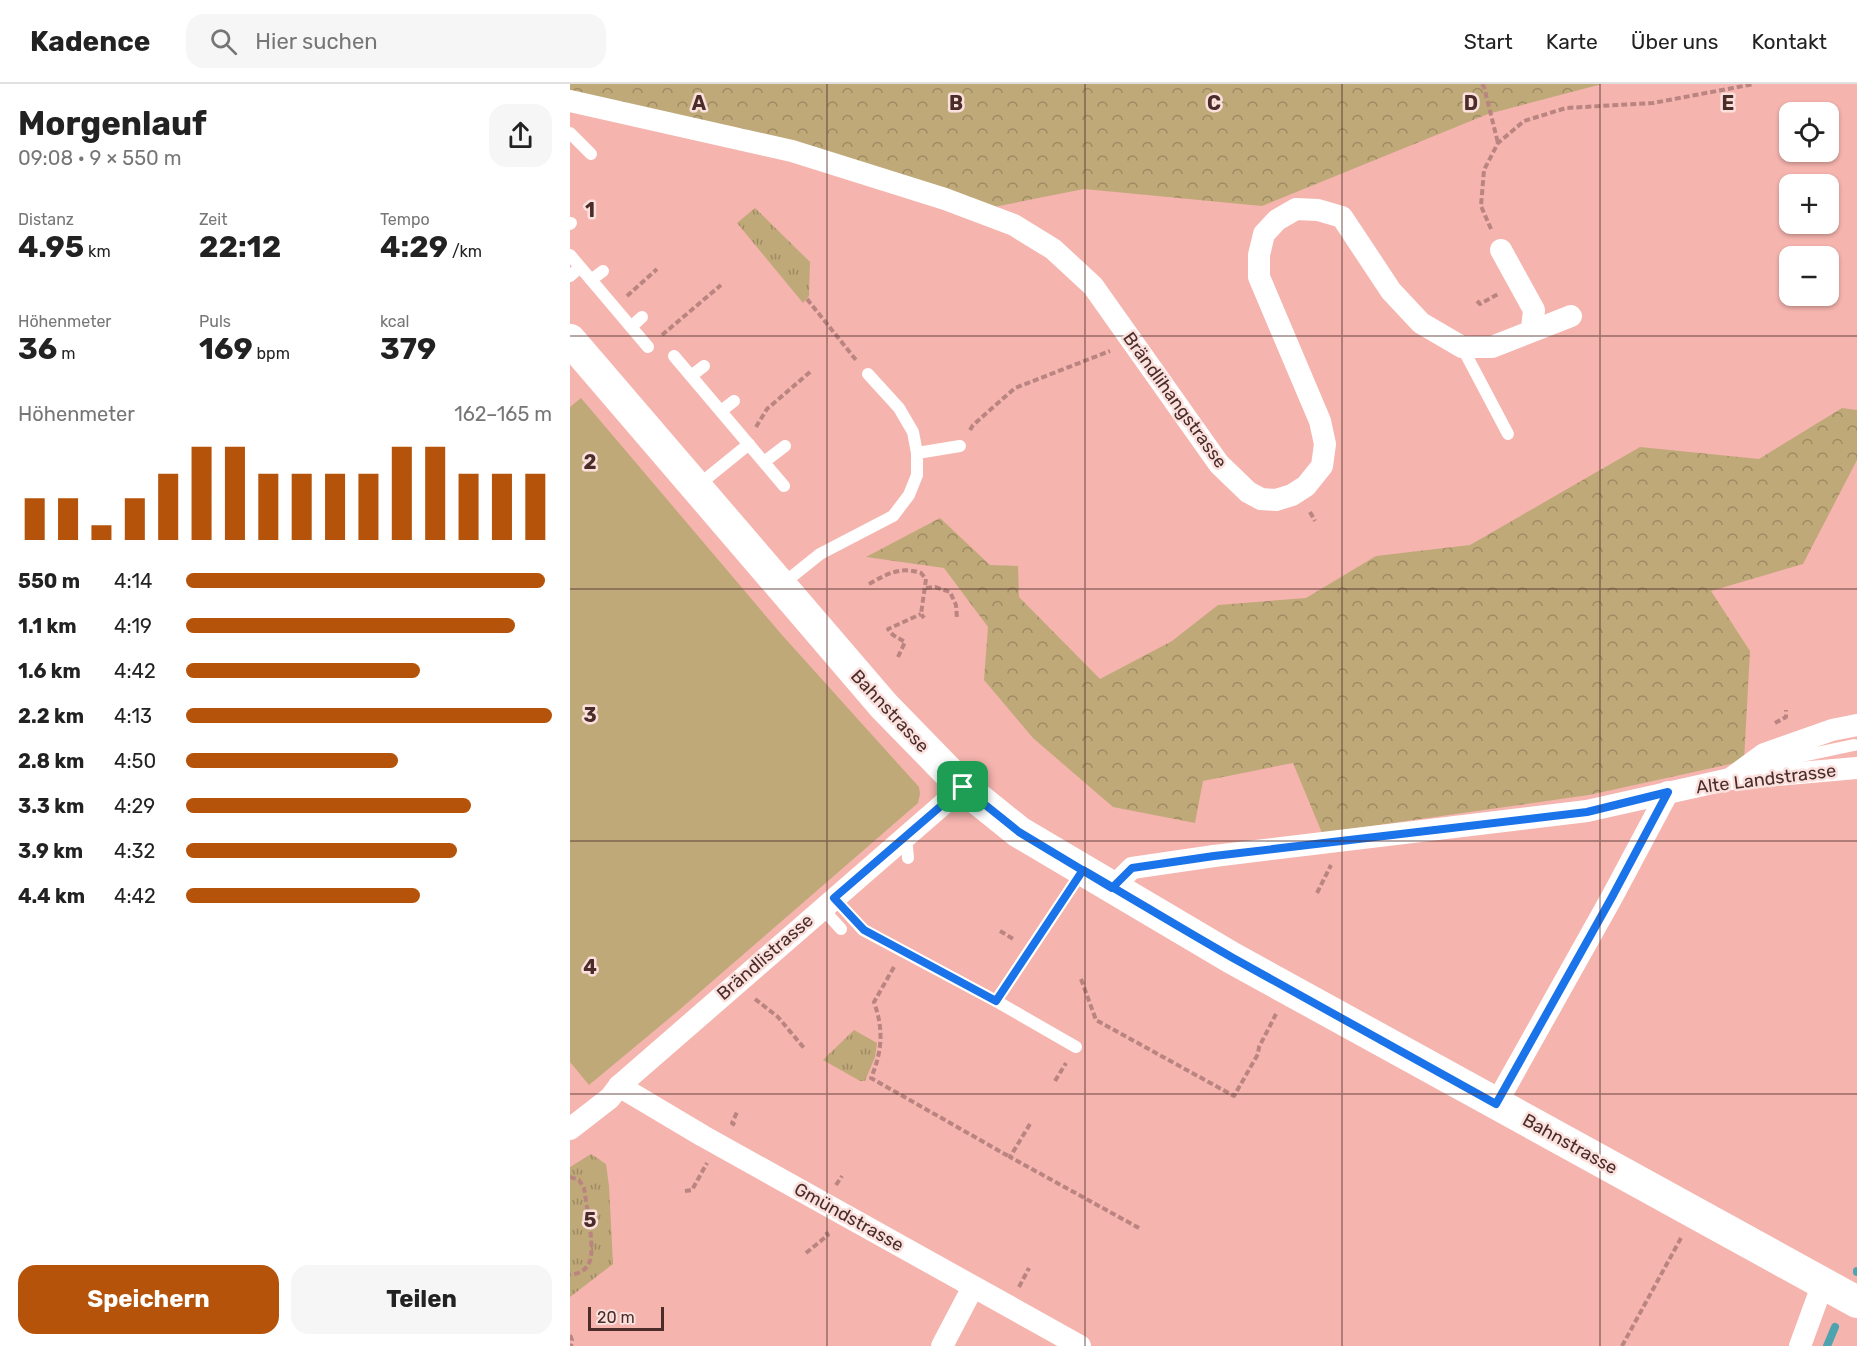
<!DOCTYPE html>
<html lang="de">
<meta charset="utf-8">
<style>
:root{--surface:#fff;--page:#f6f6f6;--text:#222;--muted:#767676;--line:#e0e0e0;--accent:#b45309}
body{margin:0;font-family:Rubik,sans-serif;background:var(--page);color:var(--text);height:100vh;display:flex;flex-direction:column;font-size:22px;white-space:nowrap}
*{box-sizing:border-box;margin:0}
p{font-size:20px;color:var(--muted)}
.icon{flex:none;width:33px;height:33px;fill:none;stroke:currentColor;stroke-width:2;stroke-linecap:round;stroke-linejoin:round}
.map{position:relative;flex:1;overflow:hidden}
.details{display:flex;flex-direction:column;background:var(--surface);width:570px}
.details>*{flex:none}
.tools{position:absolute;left:1209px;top:18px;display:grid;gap:12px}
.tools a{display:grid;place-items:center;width:60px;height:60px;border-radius:12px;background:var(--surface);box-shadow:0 2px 4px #0004;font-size:30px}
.scale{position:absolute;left:18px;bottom:15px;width:76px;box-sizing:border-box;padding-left:6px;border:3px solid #4c2c29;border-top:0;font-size:16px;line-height:21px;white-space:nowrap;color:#4c2c29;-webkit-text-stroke:4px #fae1de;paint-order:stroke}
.pin{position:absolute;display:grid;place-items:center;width:51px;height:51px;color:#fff;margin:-26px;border-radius:12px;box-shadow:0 3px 9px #0006}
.round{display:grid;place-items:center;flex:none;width:63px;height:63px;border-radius:18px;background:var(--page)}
.overview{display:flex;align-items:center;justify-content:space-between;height:102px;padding:0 18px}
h1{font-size:33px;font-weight:700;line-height:45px}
.figures{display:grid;grid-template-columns:repeat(3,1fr);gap:9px;height:102px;padding:6px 18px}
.figures div{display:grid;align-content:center}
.figures b{font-size:30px;font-weight:700}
.figures small{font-size:16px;font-weight:400}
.figures p{font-size:16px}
.chart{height:168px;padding:12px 18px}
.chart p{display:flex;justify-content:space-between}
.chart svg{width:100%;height:108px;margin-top:6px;stroke:var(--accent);stroke-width:6}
.cta{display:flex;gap:12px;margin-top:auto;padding:12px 18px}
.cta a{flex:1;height:69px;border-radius:18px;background:var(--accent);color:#fff;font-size:24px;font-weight:700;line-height:69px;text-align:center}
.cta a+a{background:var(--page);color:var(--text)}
ul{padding:0 18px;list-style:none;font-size:20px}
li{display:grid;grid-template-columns:96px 72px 1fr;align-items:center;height:45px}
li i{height:15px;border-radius:8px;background:var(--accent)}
header{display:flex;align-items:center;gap:36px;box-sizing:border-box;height:84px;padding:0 30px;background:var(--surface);border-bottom:2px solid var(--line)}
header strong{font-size:28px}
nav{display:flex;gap:33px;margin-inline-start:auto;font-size:21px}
.search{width:420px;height:54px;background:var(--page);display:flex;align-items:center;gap:15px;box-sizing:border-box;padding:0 21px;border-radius:18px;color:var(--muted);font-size:22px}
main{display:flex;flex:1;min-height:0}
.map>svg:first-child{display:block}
.forest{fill:url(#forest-crowns)}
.park{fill:url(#park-tufts)}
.garden{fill:#c0a979}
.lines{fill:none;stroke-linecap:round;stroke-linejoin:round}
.stream{stroke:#4ea4ae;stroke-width:8}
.path{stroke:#ba8580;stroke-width:4;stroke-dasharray:6 3;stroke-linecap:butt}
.service{stroke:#fff;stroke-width:12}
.minor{stroke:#fff;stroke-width:22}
.secondary{stroke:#fff;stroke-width:32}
.route-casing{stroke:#fff;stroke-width:12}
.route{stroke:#1a73e8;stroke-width:8}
.grid{fill:none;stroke:#4c2c29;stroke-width:1.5;stroke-opacity:0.55}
.labels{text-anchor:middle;stroke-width:5;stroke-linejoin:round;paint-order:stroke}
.street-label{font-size:18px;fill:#4c2c29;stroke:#fae1de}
.grid-label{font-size:20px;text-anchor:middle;font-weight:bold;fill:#4c2c29;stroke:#fae1de;stroke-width:5;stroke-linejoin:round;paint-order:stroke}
</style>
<header>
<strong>Kadence</strong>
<div class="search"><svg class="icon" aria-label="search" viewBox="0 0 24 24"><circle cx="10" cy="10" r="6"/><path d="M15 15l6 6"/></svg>Hier suchen</div>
<nav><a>Start</a><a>Karte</a><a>Über uns</a><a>Kontakt</a></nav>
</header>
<main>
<section class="details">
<div class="overview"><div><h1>Morgenlauf</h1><p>09:08 · 9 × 550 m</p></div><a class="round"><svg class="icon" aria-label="share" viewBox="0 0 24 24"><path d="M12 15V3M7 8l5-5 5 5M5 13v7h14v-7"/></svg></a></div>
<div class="figures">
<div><p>Distanz</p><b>4.95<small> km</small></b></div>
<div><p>Zeit</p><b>22:12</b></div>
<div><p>Tempo</p><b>4:29<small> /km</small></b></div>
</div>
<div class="figures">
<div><p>Höhenmeter</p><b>36<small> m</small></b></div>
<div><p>Puls</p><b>169<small> bpm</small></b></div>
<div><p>kcal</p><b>379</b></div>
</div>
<div class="chart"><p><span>Höhenmeter</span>162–165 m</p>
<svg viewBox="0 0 160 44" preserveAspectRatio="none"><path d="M5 44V27M15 44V27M25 44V38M35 44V27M45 44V17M55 44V6M65 44V6M75 44V17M85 44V17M95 44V17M105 44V17M115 44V6M125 44V6M135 44V17M145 44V17M155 44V17"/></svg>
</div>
<ul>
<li><b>550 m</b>4:14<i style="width:98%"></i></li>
<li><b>1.1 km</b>4:19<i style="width:90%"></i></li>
<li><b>1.6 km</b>4:42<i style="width:64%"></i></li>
<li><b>2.2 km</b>4:13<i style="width:100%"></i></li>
<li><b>2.8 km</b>4:50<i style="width:58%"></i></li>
<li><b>3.3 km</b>4:29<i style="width:78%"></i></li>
<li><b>3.9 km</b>4:32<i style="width:74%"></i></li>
<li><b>4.4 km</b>4:42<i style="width:64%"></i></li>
</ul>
<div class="cta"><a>Speichern</a><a>Teilen</a></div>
</section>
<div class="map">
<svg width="1287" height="1262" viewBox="0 0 1287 1262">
<defs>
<pattern id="forest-crowns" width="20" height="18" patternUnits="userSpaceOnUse" patternTransform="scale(1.5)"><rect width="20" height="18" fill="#c0a979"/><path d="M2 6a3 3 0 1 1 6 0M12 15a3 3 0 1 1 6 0" fill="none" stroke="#9e8a63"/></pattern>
<pattern id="park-tufts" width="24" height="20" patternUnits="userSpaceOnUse" patternTransform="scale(1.5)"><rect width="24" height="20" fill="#c0a979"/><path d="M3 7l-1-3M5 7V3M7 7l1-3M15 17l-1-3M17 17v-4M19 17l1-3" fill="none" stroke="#9e8a63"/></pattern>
</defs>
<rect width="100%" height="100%" fill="#f5b4ae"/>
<g class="forest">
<path d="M0,0h1032l-114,30 -226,92 -178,-17 -105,21 -409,-107z"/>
<path d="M1272,324l15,2v50l-54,104 -92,27 39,60 -6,110 -155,34 -267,38 -29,-70 -90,18 -8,42 -82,-16 -80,-69 -49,-58 4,-53 -44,-59 -78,-11 74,-39 50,47 28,1 1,31 81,82 72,-38 46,-36 88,-7 70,-42 94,-11 170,-98 119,12z"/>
</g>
<g class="park">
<path d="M185,124l55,54 -1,34 -6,7 -66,-80z"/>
<path d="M284,946l23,13 -2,14 -10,24h-5l-37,-21z"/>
<path d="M21,1070l15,10 3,22 4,78 -43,33v-130z"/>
</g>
<path class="garden" d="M11,314l201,237 137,152 1,7 -2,9 -240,208 -89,74 -19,-23v-655z"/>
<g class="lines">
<g class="stream">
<path d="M1287,1188v-1"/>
<path d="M1257,1262l8,-19"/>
</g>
<g class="path">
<path d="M912,0l2,3 14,56"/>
<path d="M921,145l-10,-23 3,-36 14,-27 26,-22 42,-13 87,-5 101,-19"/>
<path d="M57,212l30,-27"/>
<path d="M237,215l49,61"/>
<path d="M907,217l3,3 20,-11"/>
<path d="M92,251l59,-50"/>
<path d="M186,343l11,-18 43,-37"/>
<path d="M400,346l3,-5 42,-37 95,-37"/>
<path d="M740,428l5,9"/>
<path d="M299,500c18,-10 31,-18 52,-11l5,6 -5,35 3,4"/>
<path d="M356,504l9,-1 15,5 6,13 1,14"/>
<path d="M328,573l7,-15 -12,-7 -5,-6 33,-15"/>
<path d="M1205,639l11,-6v-7"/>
<path d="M747,809l14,-28"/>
<path d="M430,847l15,9"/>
<path d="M324,883l-20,35c10,28 8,50 -3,76l139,79"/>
<path d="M511,895l15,41 138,76 24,-42 1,-7 17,-33"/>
<path d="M185,915l23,18 26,31"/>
<path d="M485,997l11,-18"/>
<path d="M460,1040l-20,33 129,71"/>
<path d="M165,1041l-3,-2 6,-13"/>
<path d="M0,1093l9,3 5,8c2,15 12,63 5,75 -3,8 -12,11 -19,12"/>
<path d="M266,1101l6,-9"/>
<path d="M115,1107l7,-1 15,-27"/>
<path d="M236,1169l22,-18 -2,-3"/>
<path d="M449,1203l10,-19"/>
<path d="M0,1251l2,5 -1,6"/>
<path d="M1052,1262l59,-108"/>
</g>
<g class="service">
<path d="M0,49l21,21"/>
<path d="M0,140l1,-1"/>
<path d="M0,171l78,92"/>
<path d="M0,192l10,-9"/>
<path d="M21,196l12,-9"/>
<path d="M61,243l11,-10"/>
<path d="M892,263l46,87"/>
<path d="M104,272l110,130"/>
<path d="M121,292l13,-10"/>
<path d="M151,327l13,-10"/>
<path d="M347,369l43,-7"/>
<path d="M194,378l21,-16"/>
<path d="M126,403l53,-43"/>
<path d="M210,502l40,-32 73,-38 16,-21 8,-20v-22l-4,-21 -14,-24 -31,-34"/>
<path d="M1186,686l27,-10 71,-15"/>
<path d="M336,752l2,22"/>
<path d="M264,814l29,32 133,71 80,46"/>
<path d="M252,824l19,21"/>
<path d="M426,917l87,-131"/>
</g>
<g class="minor">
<path d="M0,17l222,50 153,48 69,26 39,24 40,37 126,178 29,28 13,7 15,1 16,-5 14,-9 16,-20 3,-22 -5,-23 -61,-144v-22l5,-21 13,-14 19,-11 22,1 24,7 49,74 30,32 41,24h30l79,-31"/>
<path d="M931,166l33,60 -2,19"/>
<path d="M1160,695l34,-25 68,-24 25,-5"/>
<path d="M542,804l20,-20 82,-12 373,-45 143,-32 127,-11"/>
<path d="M49,1002l84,50 377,210"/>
<path d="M926,1020l116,-207 56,-105"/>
<path d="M0,1045l40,-31 9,-12 344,-299"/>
<path d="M372,1262l31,-59"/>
<path d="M1230,1262l23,-63"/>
</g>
<path class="secondary" d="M0,256l314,366 79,81 56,45 213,126 625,344"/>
</g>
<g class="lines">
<defs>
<path id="route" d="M393,703l-129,111 30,32 132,71 87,-131c50,29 99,59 150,88 87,49 175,97 263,146l116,-207 56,-105 -81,20 -373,44 -82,12 -20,20 -93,-56 -56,-45"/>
</defs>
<use href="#route" class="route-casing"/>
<use href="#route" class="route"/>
</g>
<path class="grid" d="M257,0v1262M515,0v1262M772,0v1262M1030,0v1262M0,252h1287M0,505h1287M0,757h1287M0,1010h1287"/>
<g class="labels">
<g class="street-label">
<text transform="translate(605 316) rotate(54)" y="6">Brändlihangstrasse</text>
<text transform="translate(320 627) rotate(47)" y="6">Bahnstrasse</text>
<text transform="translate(1196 695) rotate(-7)" y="6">Alte Landstrasse</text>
<text transform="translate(195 873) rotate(-41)" y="6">Brändlistrasse</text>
<text transform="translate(1000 1060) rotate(29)" y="6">Bahnstrasse</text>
<text transform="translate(279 1133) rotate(29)" y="6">Gmündstrasse</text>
</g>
</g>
<g class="grid-label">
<text x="129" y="26">A</text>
<text x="386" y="26">B</text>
<text x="644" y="26">C</text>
<text x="901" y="26">D</text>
<text x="1158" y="26">E</text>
<text x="20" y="133">1</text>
<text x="20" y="385">2</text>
<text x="20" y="638">3</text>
<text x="20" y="890">4</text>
<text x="20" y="1143">5</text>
</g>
</svg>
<div class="tools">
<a><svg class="icon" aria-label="locate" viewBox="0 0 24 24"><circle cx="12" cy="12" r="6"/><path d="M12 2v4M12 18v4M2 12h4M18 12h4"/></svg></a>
<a>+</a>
<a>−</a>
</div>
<div class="scale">20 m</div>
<div class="pin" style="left:393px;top:703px;background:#1e9e55"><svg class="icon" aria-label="arrive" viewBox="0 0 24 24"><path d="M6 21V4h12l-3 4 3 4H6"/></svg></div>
</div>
</main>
